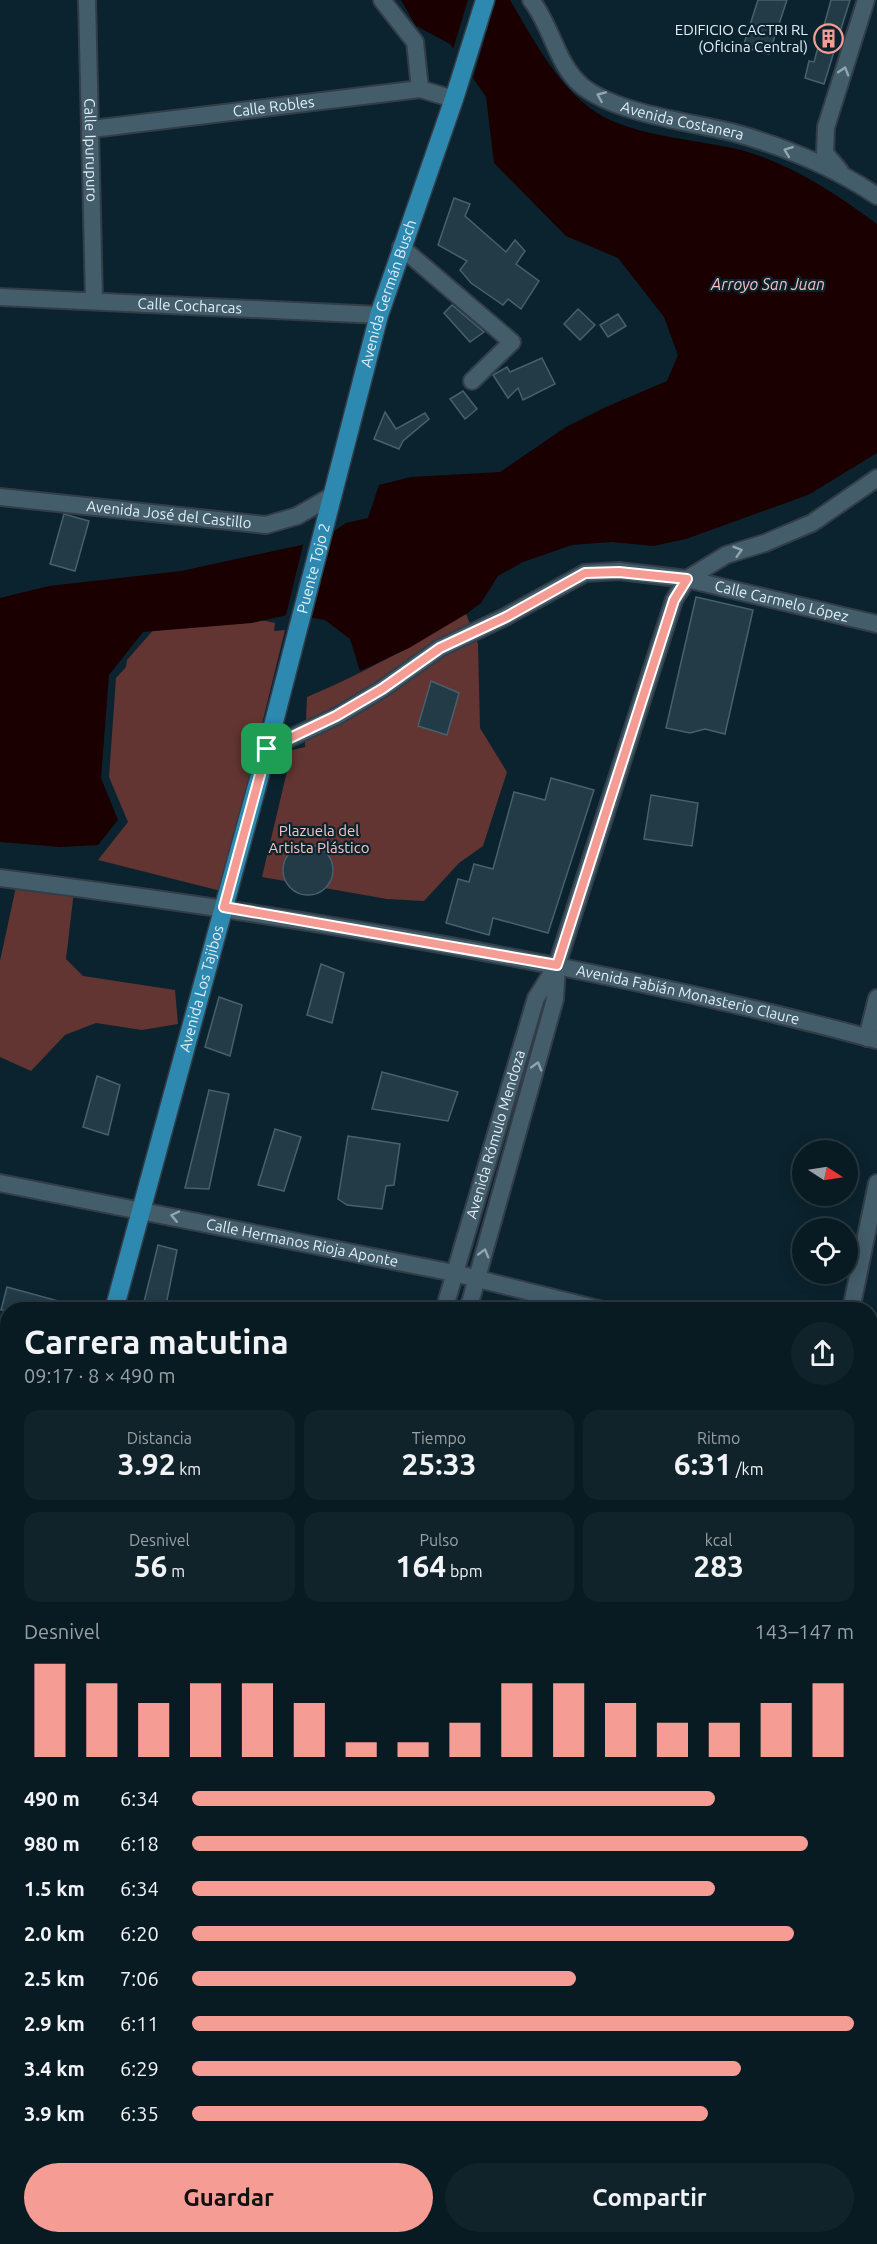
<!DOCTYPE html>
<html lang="es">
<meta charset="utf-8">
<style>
:root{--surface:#081a22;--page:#11232a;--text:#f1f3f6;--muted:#98a1a5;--line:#293840;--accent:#f59c95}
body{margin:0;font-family:Ubuntu,sans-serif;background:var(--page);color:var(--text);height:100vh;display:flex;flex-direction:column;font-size:22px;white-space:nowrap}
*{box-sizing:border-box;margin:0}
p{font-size:20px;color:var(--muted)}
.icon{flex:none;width:33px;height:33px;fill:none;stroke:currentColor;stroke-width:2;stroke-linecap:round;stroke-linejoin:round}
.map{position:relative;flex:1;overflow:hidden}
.side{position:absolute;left:0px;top:1302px;width:878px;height:942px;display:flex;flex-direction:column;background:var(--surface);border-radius:24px 24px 0 0;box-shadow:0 3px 15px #0003,0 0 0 2px var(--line)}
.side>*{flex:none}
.needle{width:39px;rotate:102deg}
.controls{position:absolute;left:792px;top:1140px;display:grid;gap:12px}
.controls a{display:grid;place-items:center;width:66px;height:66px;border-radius:50%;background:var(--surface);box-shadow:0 3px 15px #0003,0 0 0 2px var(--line);font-size:30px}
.pin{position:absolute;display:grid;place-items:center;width:51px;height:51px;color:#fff;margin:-26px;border-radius:12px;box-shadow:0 3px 9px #0006}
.round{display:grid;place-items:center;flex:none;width:63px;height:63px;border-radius:32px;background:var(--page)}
.summary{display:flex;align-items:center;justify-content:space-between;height:102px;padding:0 24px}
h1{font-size:33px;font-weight:700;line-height:45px}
.figures{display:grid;grid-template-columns:repeat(3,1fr);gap:9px;height:102px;padding:6px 24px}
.figures div{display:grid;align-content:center;border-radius:15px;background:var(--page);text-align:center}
.figures b{font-size:30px;font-weight:700}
.figures small{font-size:16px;font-weight:400}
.figures p{font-size:16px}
.chart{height:168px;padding:12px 24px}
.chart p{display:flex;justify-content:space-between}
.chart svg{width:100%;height:108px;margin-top:6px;stroke:var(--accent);stroke-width:6}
.button{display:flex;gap:12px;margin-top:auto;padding:12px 24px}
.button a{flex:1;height:69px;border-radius:36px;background:var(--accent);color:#111;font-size:24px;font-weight:700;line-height:69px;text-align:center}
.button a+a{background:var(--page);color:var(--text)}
ul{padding:0 24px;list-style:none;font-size:20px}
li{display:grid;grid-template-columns:96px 72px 1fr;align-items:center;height:45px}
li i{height:15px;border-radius:8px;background:var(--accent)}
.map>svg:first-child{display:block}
.green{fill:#623532}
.water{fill:#1a0000}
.pier{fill:#0b232e}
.building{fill:#233b47;stroke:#47606d;stroke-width:1.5}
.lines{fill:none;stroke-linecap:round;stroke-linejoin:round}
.street-casing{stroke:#323d48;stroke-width:20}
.secondary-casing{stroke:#323d48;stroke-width:21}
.primary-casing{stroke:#323d48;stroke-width:21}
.street{stroke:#445d6b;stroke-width:16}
.secondary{stroke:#445d6b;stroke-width:18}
.primary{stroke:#2e89b0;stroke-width:18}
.oneway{stroke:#92a6b1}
.route-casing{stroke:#fff;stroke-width:12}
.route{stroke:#f59c95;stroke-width:8}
.labels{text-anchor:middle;stroke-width:4.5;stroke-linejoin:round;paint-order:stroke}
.poi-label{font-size:15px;fill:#e1eff7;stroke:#0b232e;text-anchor:end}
.street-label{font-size:15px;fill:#e1eff7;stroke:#0b232e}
.park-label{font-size:15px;fill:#fcc5c0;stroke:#0b232e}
.water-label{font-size:16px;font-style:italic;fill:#f8c1bc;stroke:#0b232e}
</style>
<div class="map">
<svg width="877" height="2244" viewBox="0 0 877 2244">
<rect width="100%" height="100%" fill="#0b232e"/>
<g class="green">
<path d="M466,614l12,30 2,84 27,44 -24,74 -24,17 -35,38 -37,-2 -125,-22 30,-127 13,-3 2,-50c56,-23 107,-53 159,-83z"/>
<path d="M243,616l32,7 -1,8 11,-1 -64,261 -123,-31 30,-38 -19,-45 7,-99 10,-11 1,-7 36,-41z"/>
<path d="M17,882l57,9 -8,68 17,17 92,14 3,34 -36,6 -46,-7 -31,12 -34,36 -31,-14v-96z"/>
<path d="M875,1395h2v284l-7,-1v-278z"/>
</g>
<path class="water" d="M401,0h109c24,40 51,94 94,117 42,21 92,22 137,33 49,13 96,44 136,74v229l-69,42 -122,44 -33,7 -41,-4 -40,3 -49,17 -25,14 -17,27 -15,11 -57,34 -49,23 -10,-32 -25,-19 -33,-6 -40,9 -109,9 -34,43 -8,103 17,42 -20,25 -38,2 -60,-5v-244l49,-12 132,-15 139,-30 26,-18 22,-5 11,-33 32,-8 89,-5 66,-45 40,-20 61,-26 11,-26 -14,-38 -46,-59 -52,-22 -72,-73 -8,-66 -36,-53 -34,-18z"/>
<g class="pier">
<path d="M468,0h28l-24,82 -20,-29z"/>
<path d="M333,529l-20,86 -10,4h-18l19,-78 15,-3z"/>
</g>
<g class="building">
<path d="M758,0h29l-18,54 -26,-7z"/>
<path d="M831,0h19l-26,84 -19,-6 4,-17 5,1z"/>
<path d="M454,198l16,6 -5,12 41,36 9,-12 10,11 -9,13 23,17 -18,28 -13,-10 -5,6 -32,-22 -11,-13 7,-9 -29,-16z"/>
<path d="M452,305l32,27 -14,10 -26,-29z"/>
<path d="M578,309l17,16 -15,15 -16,-16z"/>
<path d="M618,314l8,12 -18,11 -8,-12z"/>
<path d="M542,358l13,26 -32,16 -5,-12 -10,10 -15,-23 14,-8 3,5z"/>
<path d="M463,391l14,18 -12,10 -15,-20z"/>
<path d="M385,412l11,17 29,-16 4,6 -26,22 -4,8 -25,-10z"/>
<path d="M64,514l25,7 -14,50 -25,-7z"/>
<path d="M696,597l57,13 -28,124 -20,-5 -15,4 -24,-5z"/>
<path d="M431,681l28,12 -12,42 -29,-9z"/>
<path d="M551,778l43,12 -46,143 -55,-15 -4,17 -43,-12 12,-44 11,3 5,-18 19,5 21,-77 31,8z"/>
<path d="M651,795l47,8 -6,43 -48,-7z"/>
<circle cx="308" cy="870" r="25"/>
<path d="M321,964l23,9 -12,50 -25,-8z"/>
<path d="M219,997l23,8 -12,51 -25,-9z"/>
<path d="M382,1072l76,20 -10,29 -76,-12z"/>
<path d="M97,1076l23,9 -12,50 -25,-8z"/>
<path d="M209,1090l20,4 -20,95 -24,-1z"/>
<path d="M275,1129l26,8 -17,54 -26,-6z"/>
<path d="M348,1136l52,8 -6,41 -8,1 -4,23 -35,-4 -9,-6z"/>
<path d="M158,1245l19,5 -12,60h-23z"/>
<path d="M7,1287l66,18 -1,5h-71z"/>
</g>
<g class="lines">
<defs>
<g id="street">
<path id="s1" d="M87,0l7,300"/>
<path d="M382,0l33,42 5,47"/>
<path id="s2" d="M531,0c21,26 25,64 51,86 35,28 110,36 153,47 50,14 99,34 142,63"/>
<path id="s3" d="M92,129l328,-40 34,10"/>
<path d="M840,171l-15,-18 1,-26 40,-127"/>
<path d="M401,247l111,95 -40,39"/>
<path id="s4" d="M0,297l379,18"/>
<path id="s5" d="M0,497l266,28 31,-9 33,-19"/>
<path id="s6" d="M267,749l70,-33 45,-27 58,-41 65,-31 80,-44 34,-2 68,8 190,45"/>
<path id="s7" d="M0,878c295,38 589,85 877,162"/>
<path d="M557,965l117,-365 13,-21 39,-24 39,-12 47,-20 65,-45"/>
<path d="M867,1038l10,-40"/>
<path id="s8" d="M0,1183l454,90 148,37"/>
<path id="s9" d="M444,1310l92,-312 21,-33 -2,34 -87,311"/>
<path d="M851,1310l26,-127"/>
<path d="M870,1375l7,2"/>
<path d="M0,1502l8,2"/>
<path d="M870,1698l7,2"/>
<path d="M0,1824l8,2"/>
<path d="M870,2030l7,2"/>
<path d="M22,2244l2,-8"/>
<path d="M639,2244l2,-8"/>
</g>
<g id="secondary">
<path d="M0,2149l8,2"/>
<path d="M0,2172l8,2"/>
<path d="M251,2236l33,8"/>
<path d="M356,2236l33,8"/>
<path d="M190,2244l2,-8"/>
<path d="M203,2244l2,-8"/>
</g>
<g id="primary">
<path id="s10" d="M114,1310l153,-561 112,-434 75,-216 31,-99"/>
<path d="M0,1726l8,-28"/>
</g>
</defs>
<use href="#street" class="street-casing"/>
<use href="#secondary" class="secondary-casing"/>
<use href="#primary" class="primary-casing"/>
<use href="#street" class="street"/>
<use href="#secondary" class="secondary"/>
<use href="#primary" class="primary"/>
</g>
<defs><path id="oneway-chevron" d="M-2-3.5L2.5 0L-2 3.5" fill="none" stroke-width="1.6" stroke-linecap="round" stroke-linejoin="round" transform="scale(1.5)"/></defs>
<g class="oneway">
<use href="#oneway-chevron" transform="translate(844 71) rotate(-73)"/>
<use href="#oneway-chevron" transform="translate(601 96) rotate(-157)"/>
<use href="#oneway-chevron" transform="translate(788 151) rotate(-159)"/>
<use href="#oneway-chevron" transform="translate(738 551) rotate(-16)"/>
<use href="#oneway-chevron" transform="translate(537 1066) rotate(-74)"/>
<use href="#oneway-chevron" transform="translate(175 1216) rotate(-168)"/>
<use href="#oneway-chevron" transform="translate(484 1253) rotate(-74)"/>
</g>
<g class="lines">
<defs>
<path id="route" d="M619,572l68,7 -13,21 -117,365 -333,-58 43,-158 69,-33 46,-27 58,-41 66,-31 79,-44z"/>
</defs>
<use href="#route" class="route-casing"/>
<use href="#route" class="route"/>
</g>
<defs>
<symbol id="building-ring" viewBox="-11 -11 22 22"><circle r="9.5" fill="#0b232e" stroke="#f59c95" stroke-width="1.5"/><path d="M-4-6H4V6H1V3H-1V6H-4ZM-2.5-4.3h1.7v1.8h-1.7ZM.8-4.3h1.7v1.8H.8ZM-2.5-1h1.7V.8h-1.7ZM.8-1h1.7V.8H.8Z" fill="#f59c95"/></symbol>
</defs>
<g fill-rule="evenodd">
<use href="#building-ring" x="812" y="22" width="33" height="33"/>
</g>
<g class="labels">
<g class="poi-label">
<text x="808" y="35">EDIFICIO CACTRI RL<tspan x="808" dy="17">(Oficina Central)</tspan></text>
</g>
<g class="street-label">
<text dy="5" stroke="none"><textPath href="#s3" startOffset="183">Calle Robles</textPath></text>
<text dy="5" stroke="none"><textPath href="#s2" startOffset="208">Avenida Costanera</textPath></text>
<text dy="5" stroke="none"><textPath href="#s1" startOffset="150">Calle Ipurupuro</textPath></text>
<text dy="5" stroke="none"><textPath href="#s10" startOffset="1053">Avenida Germán Busch</textPath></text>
<text dy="5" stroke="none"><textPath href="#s4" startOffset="190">Calle Cocharcas</textPath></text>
<text dy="5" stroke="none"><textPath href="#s5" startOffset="170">Avenida José del Castillo</textPath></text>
<text dy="5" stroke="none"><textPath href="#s10" startOffset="768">Puente Tojo 2</textPath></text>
<text dy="5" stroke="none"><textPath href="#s6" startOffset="564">Calle Carmelo López</textPath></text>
<text dy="5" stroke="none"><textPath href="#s10" startOffset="333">Avenida Los Tajibos</textPath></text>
<text dy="5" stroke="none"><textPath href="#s7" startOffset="698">Avenida Fabián Monasterio Claure</textPath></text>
<text dy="5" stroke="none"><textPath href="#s9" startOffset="183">Avenida Rómulo Mendoza</textPath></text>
<text dy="5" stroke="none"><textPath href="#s8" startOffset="308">Calle Hermanos Rioja Aponte</textPath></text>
</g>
<g class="park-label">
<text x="319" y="836">Plazuela del<tspan x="319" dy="17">Artista Plástico</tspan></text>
</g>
<g class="water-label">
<text x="768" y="290">Arroyo San Juan</text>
</g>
</g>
</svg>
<div class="controls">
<a><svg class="needle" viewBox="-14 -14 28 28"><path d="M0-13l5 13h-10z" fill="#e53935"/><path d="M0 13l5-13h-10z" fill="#98a1a5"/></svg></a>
<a><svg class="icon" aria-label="locate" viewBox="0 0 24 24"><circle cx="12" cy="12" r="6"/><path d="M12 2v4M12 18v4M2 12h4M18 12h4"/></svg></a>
</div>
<div class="pin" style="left:267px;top:749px;background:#1e9e55"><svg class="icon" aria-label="arrive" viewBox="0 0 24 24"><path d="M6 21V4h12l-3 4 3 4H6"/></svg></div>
<section class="side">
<div class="summary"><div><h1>Carrera matutina</h1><p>09:17 · 8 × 490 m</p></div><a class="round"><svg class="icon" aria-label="share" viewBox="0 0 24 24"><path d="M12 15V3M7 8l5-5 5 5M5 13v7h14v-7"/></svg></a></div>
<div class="figures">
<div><p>Distancia</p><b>3.92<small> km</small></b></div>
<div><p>Tiempo</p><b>25:33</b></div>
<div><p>Ritmo</p><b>6:31<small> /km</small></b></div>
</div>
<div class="figures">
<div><p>Desnivel</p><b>56<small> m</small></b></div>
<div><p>Pulso</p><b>164<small> bpm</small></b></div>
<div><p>kcal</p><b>283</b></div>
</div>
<div class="chart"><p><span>Desnivel</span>143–147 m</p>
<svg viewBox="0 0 160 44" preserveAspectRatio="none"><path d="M5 44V6M15 44V14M25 44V22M35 44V14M45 44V14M55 44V22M65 44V38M75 44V38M85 44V30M95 44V14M105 44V14M115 44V22M125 44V30M135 44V30M145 44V22M155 44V14"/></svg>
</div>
<ul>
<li><b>490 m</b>6:34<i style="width:79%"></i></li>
<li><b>980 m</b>6:18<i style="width:93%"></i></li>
<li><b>1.5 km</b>6:34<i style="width:79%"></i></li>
<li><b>2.0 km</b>6:20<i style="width:91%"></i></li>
<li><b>2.5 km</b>7:06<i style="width:58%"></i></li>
<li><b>2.9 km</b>6:11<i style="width:100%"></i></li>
<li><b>3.4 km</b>6:29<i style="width:83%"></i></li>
<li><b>3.9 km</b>6:35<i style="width:78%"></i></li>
</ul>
<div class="button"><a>Guardar</a><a>Compartir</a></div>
</section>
</div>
